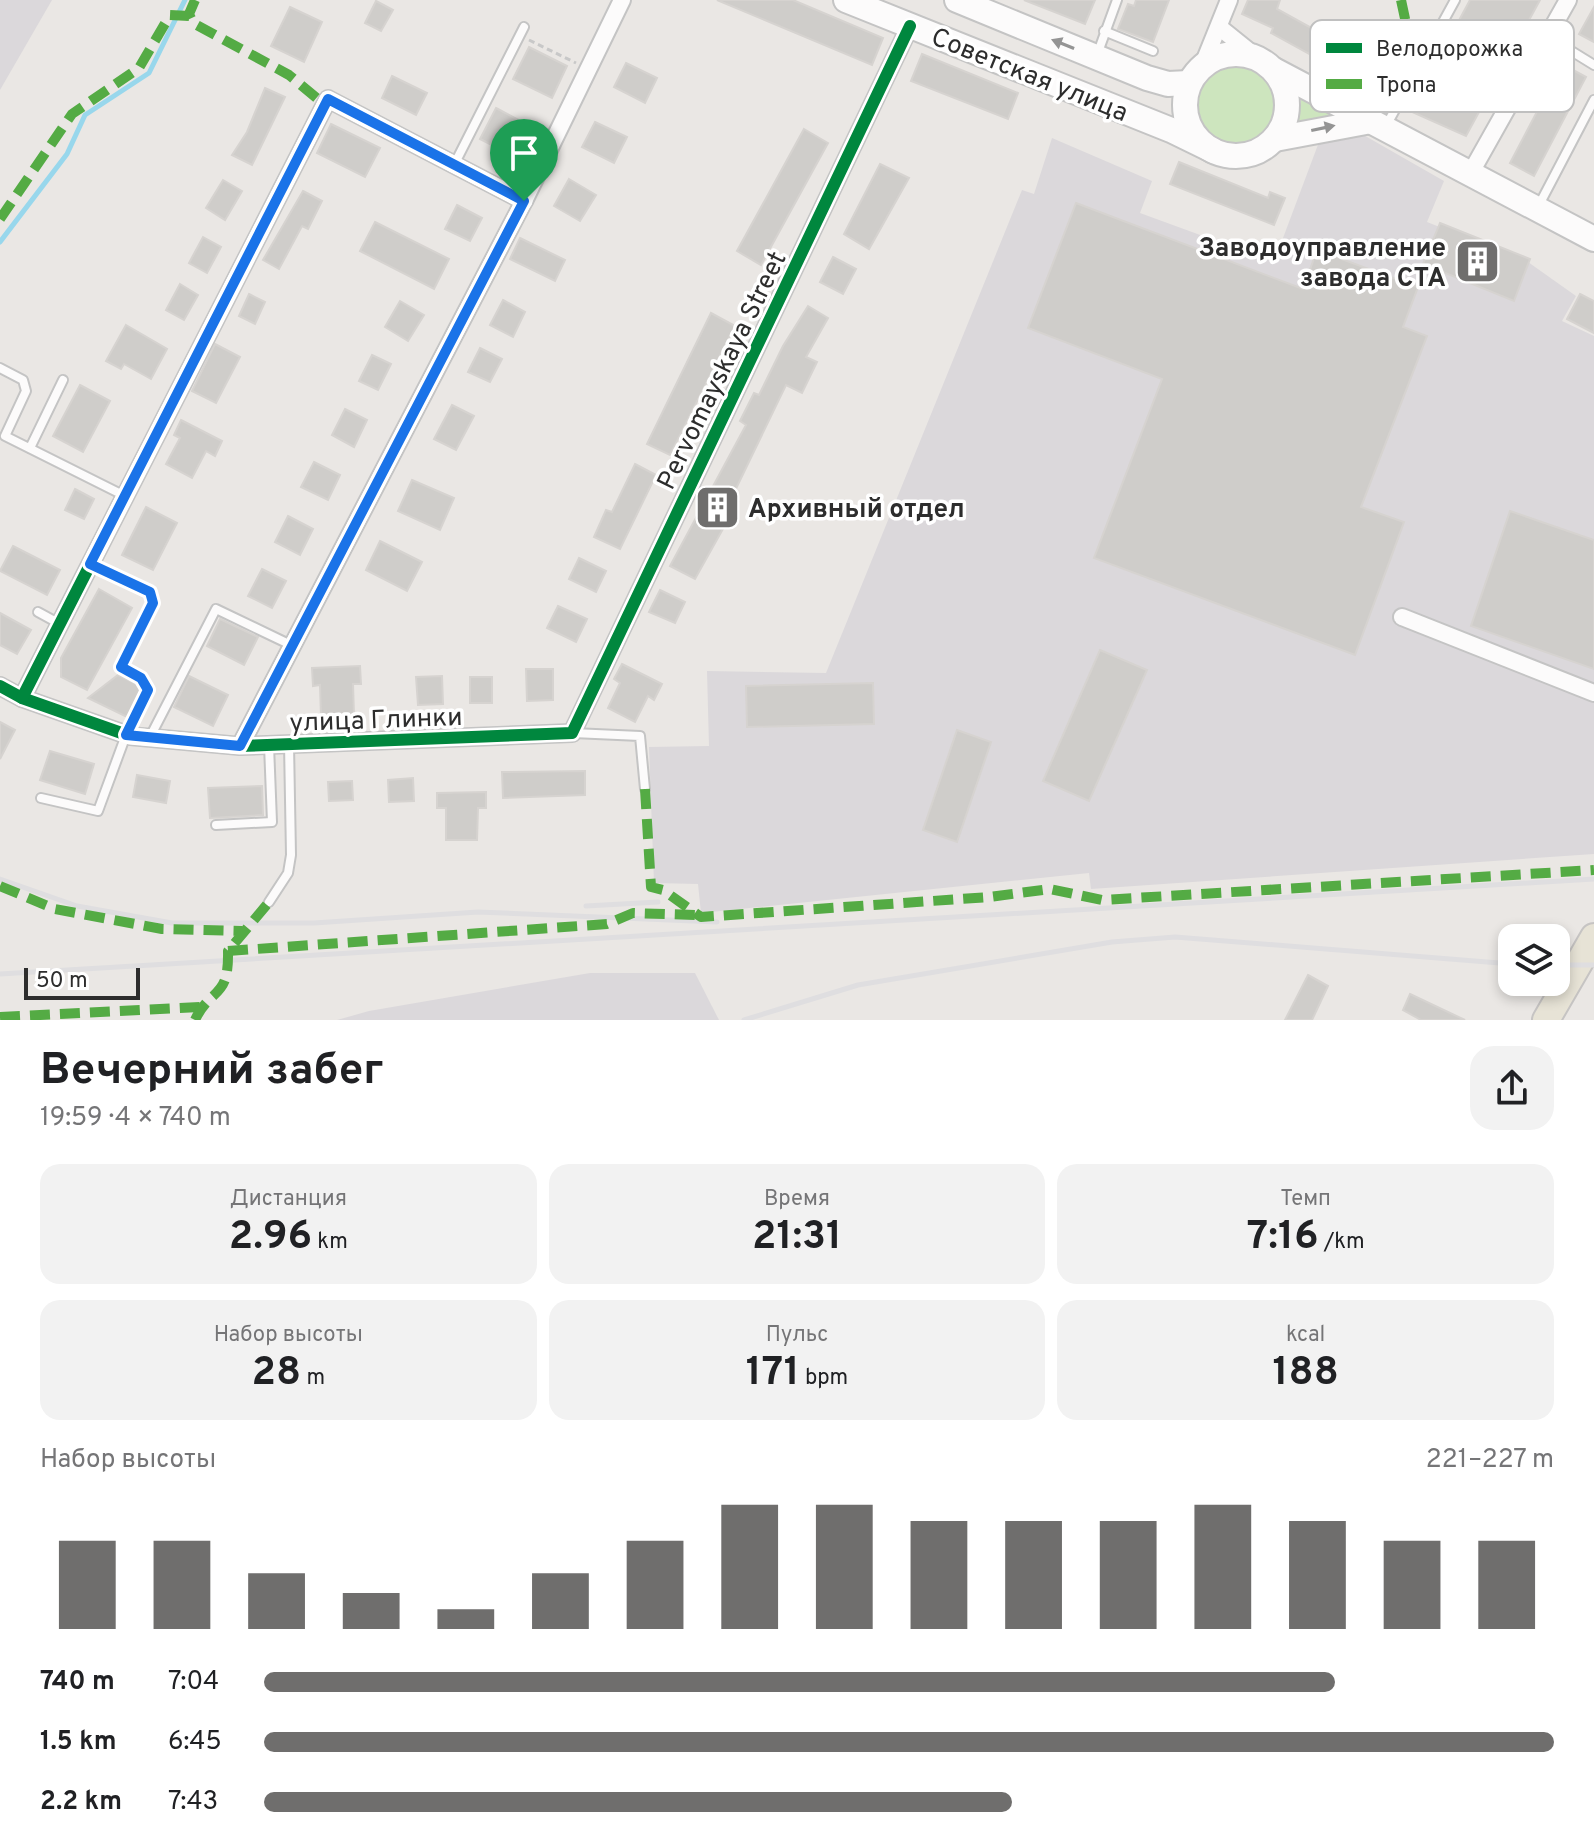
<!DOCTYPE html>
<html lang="ru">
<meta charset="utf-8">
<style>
:root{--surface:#fff;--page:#f2f2f2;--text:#202124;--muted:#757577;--accent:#6f6e6d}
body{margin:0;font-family:Overpass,sans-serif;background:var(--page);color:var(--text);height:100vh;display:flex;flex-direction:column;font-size:30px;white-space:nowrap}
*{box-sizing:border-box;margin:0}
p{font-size:26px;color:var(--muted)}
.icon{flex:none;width:44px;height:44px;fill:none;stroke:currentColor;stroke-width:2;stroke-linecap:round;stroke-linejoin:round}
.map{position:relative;height:1020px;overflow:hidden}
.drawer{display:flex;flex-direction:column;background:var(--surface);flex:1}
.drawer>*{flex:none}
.fabs{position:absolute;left:1498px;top:924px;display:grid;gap:16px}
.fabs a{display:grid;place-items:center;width:72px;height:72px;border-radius:16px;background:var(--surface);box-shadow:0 4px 12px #0003;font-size:40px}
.scale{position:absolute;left:24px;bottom:20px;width:116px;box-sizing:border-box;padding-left:8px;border:4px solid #2d2d2d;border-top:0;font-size:22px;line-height:28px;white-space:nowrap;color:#2d2d2d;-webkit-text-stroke:6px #fff;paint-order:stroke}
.pin{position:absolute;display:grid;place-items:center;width:68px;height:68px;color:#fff;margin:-82px -34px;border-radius:50% 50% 50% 0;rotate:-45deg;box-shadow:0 0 8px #0007}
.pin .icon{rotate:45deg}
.round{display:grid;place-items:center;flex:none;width:84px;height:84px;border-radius:24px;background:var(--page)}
.headline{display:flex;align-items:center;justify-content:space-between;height:136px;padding:0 40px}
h1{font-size:44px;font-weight:700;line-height:60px}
.figures{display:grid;grid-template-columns:repeat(3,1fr);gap:12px;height:136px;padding:8px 40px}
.figures div{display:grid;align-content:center;border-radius:20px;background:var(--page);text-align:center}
.figures b{font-size:40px;font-weight:700}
.figures small{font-size:22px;font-weight:400}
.figures p{font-size:22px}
.chart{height:224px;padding:16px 40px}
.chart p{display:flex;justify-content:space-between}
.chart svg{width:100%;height:144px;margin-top:8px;stroke:var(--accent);stroke-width:6}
ul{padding:0 40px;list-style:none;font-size:26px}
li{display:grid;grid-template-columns:128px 96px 1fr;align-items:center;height:60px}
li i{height:20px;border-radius:10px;background:var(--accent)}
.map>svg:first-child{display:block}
.industrial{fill:#dbd8db}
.green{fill:#cde5be}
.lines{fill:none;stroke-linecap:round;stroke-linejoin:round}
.stream{stroke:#98d7ec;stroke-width:5}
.building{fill:#cfcdca;stroke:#d6d3d0;stroke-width:2}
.lane-casing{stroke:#c4c4c4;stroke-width:12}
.street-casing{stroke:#c4c4c4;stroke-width:20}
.secondary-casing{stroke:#c4c4c4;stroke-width:28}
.primary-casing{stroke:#c6c4c3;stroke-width:30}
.path{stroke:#c8c8c8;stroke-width:3;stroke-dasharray:6 4;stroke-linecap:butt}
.lane{stroke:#fcfbfb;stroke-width:8}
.street{stroke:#fcfbfb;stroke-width:16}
.secondary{stroke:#fcfbfb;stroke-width:24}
.primary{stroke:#e7e3d6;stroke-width:26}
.rail{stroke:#dfdee0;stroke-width:5}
.quiet{stroke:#54ab44;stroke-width:10;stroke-dasharray:20 10;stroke-linecap:butt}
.cycleway-casing{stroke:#fff;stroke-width:17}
.cycleway{stroke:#00873e;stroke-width:12}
.oneway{fill:#949494}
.route-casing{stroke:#fff;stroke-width:16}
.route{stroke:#1a73e8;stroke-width:10}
.labels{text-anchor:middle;stroke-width:7;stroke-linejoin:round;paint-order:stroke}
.street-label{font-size:26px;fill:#2d2d2d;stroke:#fff}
.poi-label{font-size:26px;font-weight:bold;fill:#2d2d2d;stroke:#fff;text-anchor:end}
.key{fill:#fff;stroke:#c0c0c0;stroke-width:2}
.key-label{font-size:22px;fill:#2d2d2d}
</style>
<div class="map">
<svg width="1594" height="1020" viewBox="0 0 1594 1020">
<rect width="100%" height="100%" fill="#eae7e4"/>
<g class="industrial">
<path d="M0,0h52l-52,90z"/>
<path d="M1360,133l84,48 -17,41 101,40 48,34 -14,25 32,15v518l-503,35 -2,-16 -388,40 -3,-29 -44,-1 -5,-136 60,-1 -2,-75 119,2 196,-483 12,4 18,-56 100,43 -12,32 134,49 45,-120z"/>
<path d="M590,973h105l24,47h-382l32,-9z"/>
</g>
<g class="green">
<circle cx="1234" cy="105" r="40"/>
<path d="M1299,90l39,23 -45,14 8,-24z"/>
</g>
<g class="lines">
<path class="stream" d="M0,242l67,-88 18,-39 64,-42 36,-73"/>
</g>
<g class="building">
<path d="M717,0h76l90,38 -11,27z"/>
<path d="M1024,0h71l-10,24z"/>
<path d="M1136,0h33l-16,42 -35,-13 10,-25 6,2z"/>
<path d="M1248,0h32l-3,9 85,47 -11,21 -80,-44 2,-5 -31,-14z"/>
<path d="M1470,0h70l-74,136 -56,-25z"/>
<path d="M376,1l17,9 -12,21 -16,-8z"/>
<path d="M290,7l32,15 -18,40 -33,-16z"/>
<path d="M1594,7v35l-15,-8z"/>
<path d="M529,47l38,19 -15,32 -39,-19z"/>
<path d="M922,54l96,39 -10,26 -97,-38z"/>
<path d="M626,63l31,15 -12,25 -31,-16z"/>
<path d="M1562,64l24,13 -52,99 -24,-13z"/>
<path d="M392,76l35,17 -11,22 -34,-17z"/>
<path d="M265,88l20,9 -33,68 -20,-10 15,-23z"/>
<path d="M496,108l40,21 -15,31 -41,-21z"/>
<path d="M595,122l32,15 -13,26 -32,-16z"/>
<path d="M331,124l49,24 -15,29 -48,-24z"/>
<path d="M804,129l24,14 -67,122 -24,-14z"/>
<path d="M1179,162l89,36 2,-6 15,6 -11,27 -104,-41z"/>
<path d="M880,164l29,14 -40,71 -25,-15z"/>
<path d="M569,179l27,16 -16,26 -26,-15z"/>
<path d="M223,180l19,11 -17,29 -19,-12z"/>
<path d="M303,191l19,10 -14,28 -6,-3 -23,43 -16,-9z"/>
<path d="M1076,203l227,86 14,-39 101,37 -15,40 24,9 -66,171 43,15 -49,133 -261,-97 68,-179 -134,-51z"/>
<path d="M457,205l25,13 -12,23 -25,-12z"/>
<path d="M375,222l74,37 -15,30 -74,-38z"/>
<path d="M1440,223l90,36 -16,42 -91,-37z"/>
<path d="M203,237l18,10 -14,26 -18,-10z"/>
<path d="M520,238l45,22 -10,21 -45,-22z"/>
<path d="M833,257l23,12 -13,25 -23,-12z"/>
<path d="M180,284l18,11 -14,25 -18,-10z"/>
<path d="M249,294l16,8 -10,22 -16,-8z"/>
<path d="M1580,294l14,7v32l-27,-14z"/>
<path d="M503,300l22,12 -12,25 -23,-12z"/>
<path d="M400,301l24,14 -16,26 -23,-14z"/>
<path d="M808,306l20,12 -22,39 11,5 -15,31 -16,-8 -55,114 7,3 -43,77 -25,-13 76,-141 -6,-4 14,-28 5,2 24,-49z"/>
<path d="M711,313l24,13 -65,129 -23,-11z"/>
<path d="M126,325l41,24 -16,30 -27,-15 -3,5 -15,-8z"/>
<path d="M215,344l25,13 -24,46 -24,-12z"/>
<path d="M480,348l22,11 -12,23 -22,-10z"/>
<path d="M372,355l19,9 -13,26 -19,-9z"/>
<path d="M80,385l30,16 -27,51 -30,-16z"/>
<path d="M452,405l22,11 -18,34 -22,-11z"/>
<path d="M345,409l22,11 -13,27 -22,-12z"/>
<path d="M181,420l41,21 -7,15 -9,-5 -14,27 -26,-14 14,-26 -6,-3z"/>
<path d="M314,462l26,13 -12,25 -27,-13z"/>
<path d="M635,464l21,11 -36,74 -26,-12 12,-27 6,2z"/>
<path d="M412,480l42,18 -14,32 -42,-19z"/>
<path d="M75,489l19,10 -10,20 -19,-9z"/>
<path d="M146,507l31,16 -24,47 -31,-15z"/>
<path d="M1510,511l84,29v129l-123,-43z"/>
<path d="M288,516l25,13 -13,26 -25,-13z"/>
<path d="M380,541l42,21 -15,29 -41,-21z"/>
<path d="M13,546l47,24 -13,25 -47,-24z"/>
<path d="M579,558l27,13 -10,21 -27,-13z"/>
<path d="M262,569l24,12 -14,27 -24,-12z"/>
<path d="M99,589l33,19 -45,82 -26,-13v-19z"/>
<path d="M660,590l25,12 -10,21 -26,-11z"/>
<path d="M558,606l29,13 -11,23 -29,-14z"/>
<path d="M0,613l31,17 -14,24 -17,-9z"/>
<path d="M220,619l38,18 -14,28 -37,-19z"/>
<path d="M1100,650l47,20 -58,131 -46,-20z"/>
<path d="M622,664l40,20 -8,16 -6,-4 -13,26 -27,-14 12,-25 -6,-4z"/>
<path d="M360,666l1,18h-8l1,32 -33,1 -1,-32 -7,1 -1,-18z"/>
<path d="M526,669h27v31l-26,1z"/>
<path d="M118,675l25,12 -16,30 -39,-19z"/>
<path d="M189,676l39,19 -15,31 -39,-19z"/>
<path d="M442,676l1,28 -25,1 -2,-28z"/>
<rect x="470" y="677" width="22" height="26"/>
<path d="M873,683l1,41 -127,3 -1,-41z"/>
<path d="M0,722l15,8 -15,29z"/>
<path d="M957,730l34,12 -34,100 -34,-12z"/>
<path d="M50,751l44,13 -9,30 -45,-14z"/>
<path d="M585,771v24l-82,3 -1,-26z"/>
<path d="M137,775l33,6 -4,22 -33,-6z"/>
<path d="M413,778l1,23 -25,1 -1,-22z"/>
<path d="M352,781l1,19 -24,1 -1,-19z"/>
<path d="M262,786l1,29 -53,3 -2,-30z"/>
<path d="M486,792v16h-8l-1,32h-31v-32h-9v-15z"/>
<path d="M1308,975l20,11 -16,34h-27z"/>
<path d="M1410,994l55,26h-44l-18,-10z"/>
</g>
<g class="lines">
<defs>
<g id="lane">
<path d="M1104,31l49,20"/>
<path d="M1547,36l47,29"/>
<path d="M1097,55l20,-55"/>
<path d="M1386,126l69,-126"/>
<path d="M454,165l70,-138"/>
<path d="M1539,205l55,-105"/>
<path d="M0,368l23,12 3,11 -21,45 120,60"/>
<path d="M30,448l33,-68"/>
<path d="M91,564l59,28 3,11 -32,64 20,11"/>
<path d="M38,612l22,12"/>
<path d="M573,733l67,3 5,53"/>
<path d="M150,737l66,-128 75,36"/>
<path d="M41,798l57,13 28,-76"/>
<path d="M216,825l56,-3 -3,-77"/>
<path d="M269,902l19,-29 3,-18 -2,-111"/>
</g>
<g id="street">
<path d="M1219,27l41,33"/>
<path d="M1202,67l27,-67"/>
<path d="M1470,174l98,-174"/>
<path d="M1402,617l192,76"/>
<path d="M0,686l22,12 108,38 110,10 332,-13 338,-707"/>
<path d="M22,698l306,-599 196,102"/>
<path d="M240,746l284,-545 98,-201"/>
</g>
<g id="secondary">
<path d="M846,0l325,130 43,21"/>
<path d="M957,0l190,78 21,6 21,-1"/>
<circle cx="1236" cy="105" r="51"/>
<path d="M1274,70l320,169"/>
<path d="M1275,139l96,-18"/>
</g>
<path id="primary" d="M1546,1020l48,-83"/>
</defs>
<use href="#lane" class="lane-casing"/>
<use href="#street" class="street-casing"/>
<use href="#secondary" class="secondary-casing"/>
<use href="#primary" class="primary-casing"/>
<g class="path">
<path d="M529,40l47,23"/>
<path d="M132,720l16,-33"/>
</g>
<use href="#lane" class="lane"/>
<use href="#street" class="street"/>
<use href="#secondary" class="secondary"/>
<use href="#primary" class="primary"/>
<g class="rail">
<path d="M0,879l77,27 95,17h142l164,-11 239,10"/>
<path d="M586,906l72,-4"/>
<path d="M1556,965h38"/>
<path d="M0,974l1594,-95"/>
<path d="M744,1020l114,-35 254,-43 63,-5 337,27"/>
</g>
<g class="quiet">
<path d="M195,0l-6,14 4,9 96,52 36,30"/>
<path d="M1401,0l6,28 -4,21 17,15"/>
<path d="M0,219l72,-105 67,-46 31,-53 19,1"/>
<path d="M645,789l6,98 12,3 38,27 288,-20 61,-8 52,11 492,-30"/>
<path d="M0,886l55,23 107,20 80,2"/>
<path d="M228,951l379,-27 26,-11 62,2"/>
<path d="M0,1017l201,-10"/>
<path d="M195,1020c16,-34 34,-19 33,-69l41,-49"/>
</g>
<defs>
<g id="cycleway">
<path d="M0,686l22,12 108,38 110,10 332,-13 338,-707"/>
<path d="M22,698l306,-599 196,102"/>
</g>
</defs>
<use href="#cycleway" class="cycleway-casing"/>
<use href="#cycleway" class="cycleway"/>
</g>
<defs><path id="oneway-solid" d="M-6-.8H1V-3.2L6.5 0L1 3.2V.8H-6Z" transform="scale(2)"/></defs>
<g class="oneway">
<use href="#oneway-solid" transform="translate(1063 44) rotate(-158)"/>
<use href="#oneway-solid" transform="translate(1323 128) rotate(-12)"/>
</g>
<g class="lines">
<defs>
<path id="route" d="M328,99l196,102 -284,545 -114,-11 22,-45 -7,-12 -20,-11 32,-64 -3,-11 -60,-28z"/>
</defs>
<use href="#route" class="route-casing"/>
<use href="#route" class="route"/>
</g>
<defs>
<symbol id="building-square" viewBox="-11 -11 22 22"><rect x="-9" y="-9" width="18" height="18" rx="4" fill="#6f6e6d" stroke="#fff"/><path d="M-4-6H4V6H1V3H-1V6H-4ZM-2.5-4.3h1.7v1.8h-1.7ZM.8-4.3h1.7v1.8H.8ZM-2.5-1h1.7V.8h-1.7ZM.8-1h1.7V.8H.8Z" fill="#fff"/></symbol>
</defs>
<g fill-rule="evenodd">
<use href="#building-square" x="1452" y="236" width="51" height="51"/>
<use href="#building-square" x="692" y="482" width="51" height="51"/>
</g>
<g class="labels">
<g class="street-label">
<text transform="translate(1030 74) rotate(22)" y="9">Советская улица</text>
<text transform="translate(721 370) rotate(-64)" y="9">Pervomayskaya Street</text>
<text transform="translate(376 719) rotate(-2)" y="9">улица Глинки</text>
</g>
<g class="poi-label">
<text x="1446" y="256">Заводоуправление<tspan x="1446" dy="30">завода СТА</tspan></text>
<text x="748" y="517" text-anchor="start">Архивный отдел</text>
</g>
</g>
<rect x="1310" y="20" width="264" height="92" rx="12" class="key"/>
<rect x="1326" y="43" width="36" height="10" fill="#00873e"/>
<rect x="1326" y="79" width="36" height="10" fill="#54ab44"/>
<g class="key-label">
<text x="1376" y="56">Велодорожка</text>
<text x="1376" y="92">Тропа</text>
</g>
</svg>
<div class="fabs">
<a><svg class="icon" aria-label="layers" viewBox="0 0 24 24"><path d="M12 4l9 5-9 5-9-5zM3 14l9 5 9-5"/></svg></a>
</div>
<div class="scale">50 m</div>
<div class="pin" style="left:524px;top:201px;background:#1e9e55"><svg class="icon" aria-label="arrive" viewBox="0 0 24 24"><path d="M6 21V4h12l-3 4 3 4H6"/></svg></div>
</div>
<section class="drawer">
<div class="headline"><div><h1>Вечерний забег</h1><p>19:59 · 4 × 740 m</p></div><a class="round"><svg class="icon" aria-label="share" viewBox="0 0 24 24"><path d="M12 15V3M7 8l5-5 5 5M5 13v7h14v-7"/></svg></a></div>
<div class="figures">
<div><p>Дистанция</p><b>2.96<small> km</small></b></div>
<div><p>Время</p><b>21:31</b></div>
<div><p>Темп</p><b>7:16<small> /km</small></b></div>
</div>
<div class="figures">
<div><p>Набор высоты</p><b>28<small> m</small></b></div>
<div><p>Пульс</p><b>171<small> bpm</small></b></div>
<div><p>kcal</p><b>188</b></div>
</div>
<div class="chart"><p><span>Набор высоты</span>221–227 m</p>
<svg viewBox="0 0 160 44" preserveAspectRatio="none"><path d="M5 44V17M15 44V17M25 44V27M35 44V33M45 44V38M55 44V27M65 44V17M75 44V6M85 44V6M95 44V11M105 44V11M115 44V11M125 44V6M135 44V11M145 44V17M155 44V17"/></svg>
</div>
<ul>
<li><b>740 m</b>7:04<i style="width:83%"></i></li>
<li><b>1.5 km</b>6:45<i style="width:100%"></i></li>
<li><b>2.2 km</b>7:43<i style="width:58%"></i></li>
</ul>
</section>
